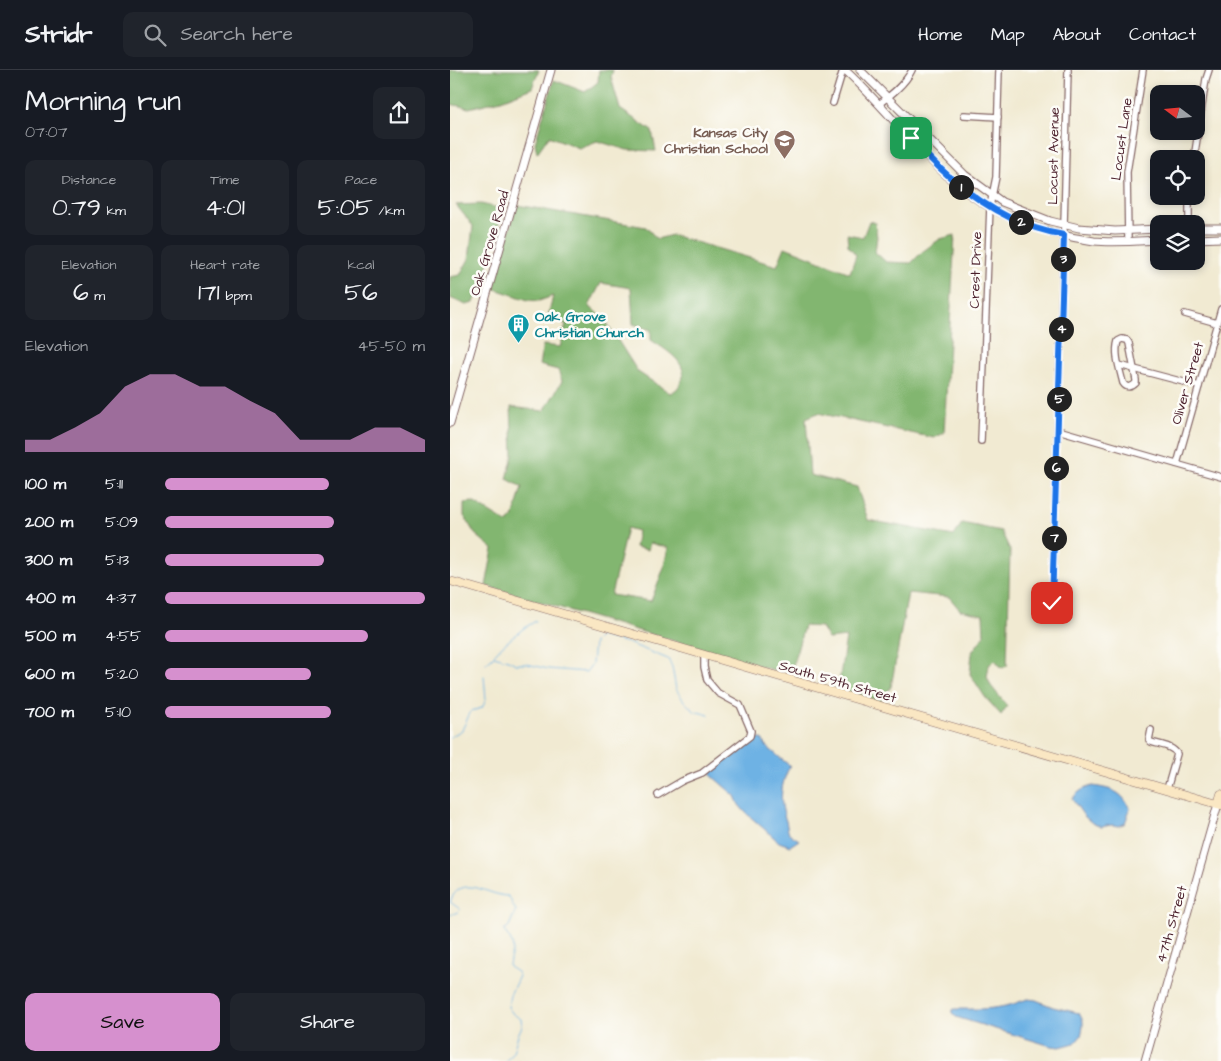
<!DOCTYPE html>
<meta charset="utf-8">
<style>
:root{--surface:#171b24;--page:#20242c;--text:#f1f3f6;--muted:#9ea1a6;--line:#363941;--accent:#d690ce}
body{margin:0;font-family:"Architects Daughter",sans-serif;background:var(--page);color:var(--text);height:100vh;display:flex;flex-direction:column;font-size:19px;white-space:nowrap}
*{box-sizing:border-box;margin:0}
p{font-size:16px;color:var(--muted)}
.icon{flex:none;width:28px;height:28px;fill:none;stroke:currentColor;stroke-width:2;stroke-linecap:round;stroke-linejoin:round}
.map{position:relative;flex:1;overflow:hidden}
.side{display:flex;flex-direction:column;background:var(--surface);width:450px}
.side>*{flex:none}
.needle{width:32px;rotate:286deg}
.controls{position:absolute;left:700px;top:15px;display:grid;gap:10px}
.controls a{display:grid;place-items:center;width:55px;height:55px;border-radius:10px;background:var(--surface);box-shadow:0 2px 8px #0003;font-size:25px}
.pin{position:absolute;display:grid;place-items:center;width:42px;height:42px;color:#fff;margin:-21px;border-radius:10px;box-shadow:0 2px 8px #0006}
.km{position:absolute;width:25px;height:25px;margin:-12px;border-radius:50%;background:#222;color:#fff;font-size:14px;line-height:25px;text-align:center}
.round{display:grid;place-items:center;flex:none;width:52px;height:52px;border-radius:10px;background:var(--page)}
.overview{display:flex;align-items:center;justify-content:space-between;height:85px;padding:0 25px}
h1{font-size:28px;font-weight:600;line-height:38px}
.figures{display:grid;grid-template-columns:repeat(3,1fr);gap:8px;height:85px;padding:5px 25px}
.figures div{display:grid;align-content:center;border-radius:10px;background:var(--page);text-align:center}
.figures b{font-size:25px;font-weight:600}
.figures small{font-size:14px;font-weight:400}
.figures p{font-size:14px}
.chart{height:140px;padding:10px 25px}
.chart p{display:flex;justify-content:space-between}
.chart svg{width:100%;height:90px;margin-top:5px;fill:var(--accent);opacity:.7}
.cta{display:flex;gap:10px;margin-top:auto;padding:10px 25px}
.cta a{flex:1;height:58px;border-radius:10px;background:var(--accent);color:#111;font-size:20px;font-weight:600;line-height:58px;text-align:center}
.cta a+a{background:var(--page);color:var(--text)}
ul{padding:0 25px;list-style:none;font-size:16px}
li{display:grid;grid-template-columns:80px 60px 1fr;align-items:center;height:38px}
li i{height:12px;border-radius:6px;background:var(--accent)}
header{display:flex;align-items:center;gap:30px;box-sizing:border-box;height:70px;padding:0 25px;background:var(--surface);border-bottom:1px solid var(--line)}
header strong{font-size:24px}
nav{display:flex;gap:28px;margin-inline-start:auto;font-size:18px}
.search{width:350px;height:45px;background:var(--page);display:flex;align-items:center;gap:12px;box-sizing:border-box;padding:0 18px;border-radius:10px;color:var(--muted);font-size:19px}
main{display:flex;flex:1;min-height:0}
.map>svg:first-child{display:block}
.forest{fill:#82b670;stroke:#666a4e;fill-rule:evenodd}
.water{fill:#6eb2e4;stroke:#5c6888}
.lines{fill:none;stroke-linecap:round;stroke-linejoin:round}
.stream{stroke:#6eb2e4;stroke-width:1}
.minor-casing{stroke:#846665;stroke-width:8}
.tertiary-casing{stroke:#846665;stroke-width:9}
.secondary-casing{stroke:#846665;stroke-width:9}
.minor{stroke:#fff;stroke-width:5.5}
.tertiary{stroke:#fff;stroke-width:7}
.secondary{stroke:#fae7c3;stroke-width:8}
.route-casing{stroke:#fff;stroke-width:10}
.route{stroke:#1a73e8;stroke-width:6}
.labels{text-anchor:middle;stroke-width:5;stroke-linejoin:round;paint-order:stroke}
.education-label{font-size:14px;font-weight:bold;fill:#785e54;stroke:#fdfcf7;text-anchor:end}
.street-label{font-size:14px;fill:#4a1f2b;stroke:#fdfcf7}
.culture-label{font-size:14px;font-weight:bold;fill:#0d838f;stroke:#fdfcf7;text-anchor:start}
</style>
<header>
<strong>Stridr</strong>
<div class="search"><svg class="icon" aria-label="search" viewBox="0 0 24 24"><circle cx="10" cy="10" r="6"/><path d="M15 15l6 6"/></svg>Search here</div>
<nav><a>Home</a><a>Map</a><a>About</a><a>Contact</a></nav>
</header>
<main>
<section class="side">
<div class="overview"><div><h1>Morning run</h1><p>07:07</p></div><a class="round"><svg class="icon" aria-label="share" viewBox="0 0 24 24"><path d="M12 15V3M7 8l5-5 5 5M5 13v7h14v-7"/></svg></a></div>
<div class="figures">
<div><p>Distance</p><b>0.79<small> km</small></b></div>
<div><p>Time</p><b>4:01</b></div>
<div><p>Pace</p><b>5:05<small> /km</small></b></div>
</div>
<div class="figures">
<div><p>Elevation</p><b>6<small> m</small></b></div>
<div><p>Heart rate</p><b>171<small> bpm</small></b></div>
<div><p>kcal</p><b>56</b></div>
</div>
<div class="chart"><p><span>Elevation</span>45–50 m</p>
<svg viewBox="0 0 160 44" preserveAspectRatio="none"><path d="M0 44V38L10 38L20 32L30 25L40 12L50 6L60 6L70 12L80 12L90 19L100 25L110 38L120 38L130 38L140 32L150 32L160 38V44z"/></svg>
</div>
<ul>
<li><b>100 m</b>5:11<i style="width:63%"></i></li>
<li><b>200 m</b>5:09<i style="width:65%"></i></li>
<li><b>300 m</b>5:13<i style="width:61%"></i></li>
<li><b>400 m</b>4:37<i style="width:100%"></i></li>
<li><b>500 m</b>4:55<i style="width:78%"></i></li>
<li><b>600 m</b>5:20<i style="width:56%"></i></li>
<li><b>700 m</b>5:10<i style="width:64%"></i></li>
</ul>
<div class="cta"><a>Save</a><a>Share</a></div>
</section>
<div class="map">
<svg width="771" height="991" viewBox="0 0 771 991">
<rect width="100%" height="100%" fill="#fdfcf7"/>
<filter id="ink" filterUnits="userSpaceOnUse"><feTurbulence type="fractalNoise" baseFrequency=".02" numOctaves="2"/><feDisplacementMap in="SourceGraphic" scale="10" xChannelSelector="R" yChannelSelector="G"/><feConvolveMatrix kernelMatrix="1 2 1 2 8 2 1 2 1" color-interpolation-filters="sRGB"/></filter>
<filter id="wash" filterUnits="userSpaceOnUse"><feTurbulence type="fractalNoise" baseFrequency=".0096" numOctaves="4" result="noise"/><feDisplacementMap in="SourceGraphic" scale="20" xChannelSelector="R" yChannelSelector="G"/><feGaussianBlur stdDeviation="1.12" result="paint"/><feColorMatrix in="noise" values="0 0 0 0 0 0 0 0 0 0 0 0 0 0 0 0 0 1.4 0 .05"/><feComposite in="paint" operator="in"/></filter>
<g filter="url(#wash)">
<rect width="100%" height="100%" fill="#f1ead2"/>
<g class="forest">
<path d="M0,0h89l-7,18 -31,12 -32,8 -19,-4z"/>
<path d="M149,0h14l-2,7 9,32 32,22 4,20 -29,-1 -30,-9 -18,7 -30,-12 -12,17 -2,-10 19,-63 31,12 13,-10z"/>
<path d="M31,134l22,5 -18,64 -11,30 -8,2 -16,-7v-21l10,-2 9,-16 4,-33 -17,-21z"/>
<path d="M67,135l129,22 11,12 15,-4 105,31 8,-19 65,26 6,-18 -8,-10 -1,-11 16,3 6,-16 6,2 2,14 -2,15 11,10 25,1 11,-11 18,-13 15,-4 -11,198 -10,5 -116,-25 -12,5 4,57 47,12 11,33 86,16 8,-13 39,8 9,19 -3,116 -5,2 -7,-8 -6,5 -2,12 4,9 16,20 -6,9 -16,-18 -15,-23 2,-22 12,-16 -1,-21 -23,-5 -11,-13 -41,-4 -17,94 -11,14 -42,-12 8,-52 -18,2 -7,-12 -17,-1 -12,43 -19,1 -287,-84 7,-37 -18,-15 -11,-18v-13l9,-1 34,21 6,-5 9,-31 -15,-8 6,-24 -2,-48 33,4 18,-30 -4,-11 -19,-5 4,-20 17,2 6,-23 -18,-7 5,-21 -14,5 -11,-1 -36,-12zM151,213l30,5 2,36 18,6v10c13,9 40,23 30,42 -3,6 -4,8 -11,11l-32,-21 -33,-52 -16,-14zM177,458l11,3 -3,16 13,3 2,-7 18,5 -5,22 -12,31 -40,-6z"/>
</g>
<g class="water">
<path d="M307,669h5l4,7 24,20c-10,19 -11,35 -4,55 1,3 1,9 3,12 2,2 7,5 10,7l-9,6 -11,-4 -33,-29 -7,-8 -4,-9 -24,-21 2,-5 37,-27z"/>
<path d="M643,716c19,3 29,5 37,23l-5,14 -5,3 -9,-1 -10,2 -9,-4 -8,-7 -12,-17c6,-7 11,-11 21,-13z"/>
<path d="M578,929l8,1 17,7 26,6 4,8v6l-2,9 -6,7 -15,4 -9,-1 -95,-29 -4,-4v-3l2,-1c17,0 34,1 51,-3 8,-1 15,-5 23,-7z"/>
</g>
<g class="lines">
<g class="stream">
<path d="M44,585l8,-9 22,-18 12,-7"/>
<path d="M36,593l8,-7 14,4 8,4h11l21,5 38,3 6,-8 2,-22 6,-6 28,7 40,16 4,8 4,22 8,12 10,10 15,4"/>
<path d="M0,667l12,-7 9,-19 11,-3 4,-8 -2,-24"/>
<path d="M0,845l8,-3 2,-3 -10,-7c11,-30 38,-6 58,-6 4,5 4,10 8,14l-7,16 -5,5c15,18 6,18 5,36l8,5 2,4 -9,19 -2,12 5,7 8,5 1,7 -4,9 -6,20 -5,4 -1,2"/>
</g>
</g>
</g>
<g filter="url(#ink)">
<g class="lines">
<defs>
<g id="minor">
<path d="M383,33l10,-33"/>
<path d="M429,34c12,-9 26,-20 33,-34"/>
<path d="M514,45l34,2"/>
<path d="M744,89l12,-80 3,-9"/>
<path d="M739,154v-28"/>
<path d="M678,171l-1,-69 16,-102"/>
<path d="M735,244l32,9"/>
<path d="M672,269l5,1 2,3 7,37v3c-4,4 -9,6 -13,0 -3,-13 -9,-29 -5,-42z"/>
<path d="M669,295l80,21"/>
<path d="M608,360l163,47"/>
<path d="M531,371l9,-235 6,-29 3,-107"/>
<path d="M727,394l44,-155"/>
<path d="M602,533l12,-378 4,-155"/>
<path d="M701,660l-2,10 2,2c9,3 22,4 26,12l-10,35"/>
<path d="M208,725l24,-14 20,-8 48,-37 1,-5 -11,-26 -22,-12 -11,-13 -3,-13v-12"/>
</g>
<g id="tertiary">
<path d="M395,0c38,35 69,77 108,111 39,34 91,53 141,60 20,2 45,0 65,-1"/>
<path d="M410,0l105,105 37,27 48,19 29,7 36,3 44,-2"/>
<path d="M746,158h25"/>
<path d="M746,169l25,-1"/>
<path d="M0,353l101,-353"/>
<path d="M695,991l73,-257"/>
</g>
<g id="secondary">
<path d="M0,511l771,224"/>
<path d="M768,734l3,-10"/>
</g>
</defs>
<use href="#minor" class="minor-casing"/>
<use href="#tertiary" class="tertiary-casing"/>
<use href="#secondary" class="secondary-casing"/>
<use href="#minor" class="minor"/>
<use href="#tertiary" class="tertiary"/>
<use href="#secondary" class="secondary"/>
</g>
</g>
<g class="lines" filter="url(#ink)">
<defs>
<path id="route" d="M461,68c40,46 92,87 153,97l-12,368"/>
</defs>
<use href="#route" class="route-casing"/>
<use href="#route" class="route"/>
</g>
<defs>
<symbol id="school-pin" viewBox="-11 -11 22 30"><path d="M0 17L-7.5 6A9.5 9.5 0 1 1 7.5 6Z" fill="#8d6e63" stroke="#fdfcf7"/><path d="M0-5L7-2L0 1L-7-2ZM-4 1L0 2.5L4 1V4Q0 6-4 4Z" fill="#fff"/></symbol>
<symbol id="building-pin" viewBox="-11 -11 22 30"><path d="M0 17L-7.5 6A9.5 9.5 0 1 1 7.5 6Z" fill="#0f9aa8" stroke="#fdfcf7"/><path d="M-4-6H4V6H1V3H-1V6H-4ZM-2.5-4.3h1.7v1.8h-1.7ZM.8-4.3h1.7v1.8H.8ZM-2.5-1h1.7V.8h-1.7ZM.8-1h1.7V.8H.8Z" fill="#fff"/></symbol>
</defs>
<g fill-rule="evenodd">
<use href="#school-pin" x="322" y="58" width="25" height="34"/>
<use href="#building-pin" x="56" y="242" width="25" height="34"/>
</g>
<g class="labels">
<g class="education-label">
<text x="318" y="67">Kansas City<tspan x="318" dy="16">Christian School</tspan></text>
</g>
<g class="street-label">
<text transform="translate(671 69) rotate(-82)" y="5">Locust Lane</text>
<text transform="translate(603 86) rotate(-89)" y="5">Locust Avenue</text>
<text transform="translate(39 173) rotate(-74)" y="5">Oak Grove Road</text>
<text transform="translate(525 200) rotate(-88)" y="5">Crest Drive</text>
<text transform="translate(737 313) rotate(-74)" y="5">Oliver Street</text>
<text transform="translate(388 611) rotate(16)" y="5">South 59th Street</text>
<text transform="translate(721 854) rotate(-74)" y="5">47th Street</text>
</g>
<g class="culture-label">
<text x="85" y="251">Oak Grove<tspan x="85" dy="16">Christian Church</tspan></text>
</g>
</g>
</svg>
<div class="controls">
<a><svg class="needle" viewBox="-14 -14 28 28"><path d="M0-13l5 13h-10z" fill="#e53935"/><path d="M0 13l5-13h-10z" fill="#9ea1a6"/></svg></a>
<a><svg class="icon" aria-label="locate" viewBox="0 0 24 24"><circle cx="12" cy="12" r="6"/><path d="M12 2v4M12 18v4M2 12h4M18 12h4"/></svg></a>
<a><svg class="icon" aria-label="layers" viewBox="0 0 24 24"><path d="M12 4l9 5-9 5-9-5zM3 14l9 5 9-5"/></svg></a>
</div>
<div class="pin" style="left:461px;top:68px;background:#1e9e55"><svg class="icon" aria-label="arrive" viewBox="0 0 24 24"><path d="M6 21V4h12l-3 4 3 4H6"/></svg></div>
<div class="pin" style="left:602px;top:533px;background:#d93025"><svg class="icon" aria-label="check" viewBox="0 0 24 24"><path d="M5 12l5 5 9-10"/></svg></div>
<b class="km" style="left:511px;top:117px">1</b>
<b class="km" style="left:571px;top:152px">2</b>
<b class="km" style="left:613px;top:189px">3</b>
<b class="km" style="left:611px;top:259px">4</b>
<b class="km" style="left:609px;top:329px">5</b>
<b class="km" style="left:606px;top:398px">6</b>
<b class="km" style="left:604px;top:468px">7</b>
</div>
</main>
